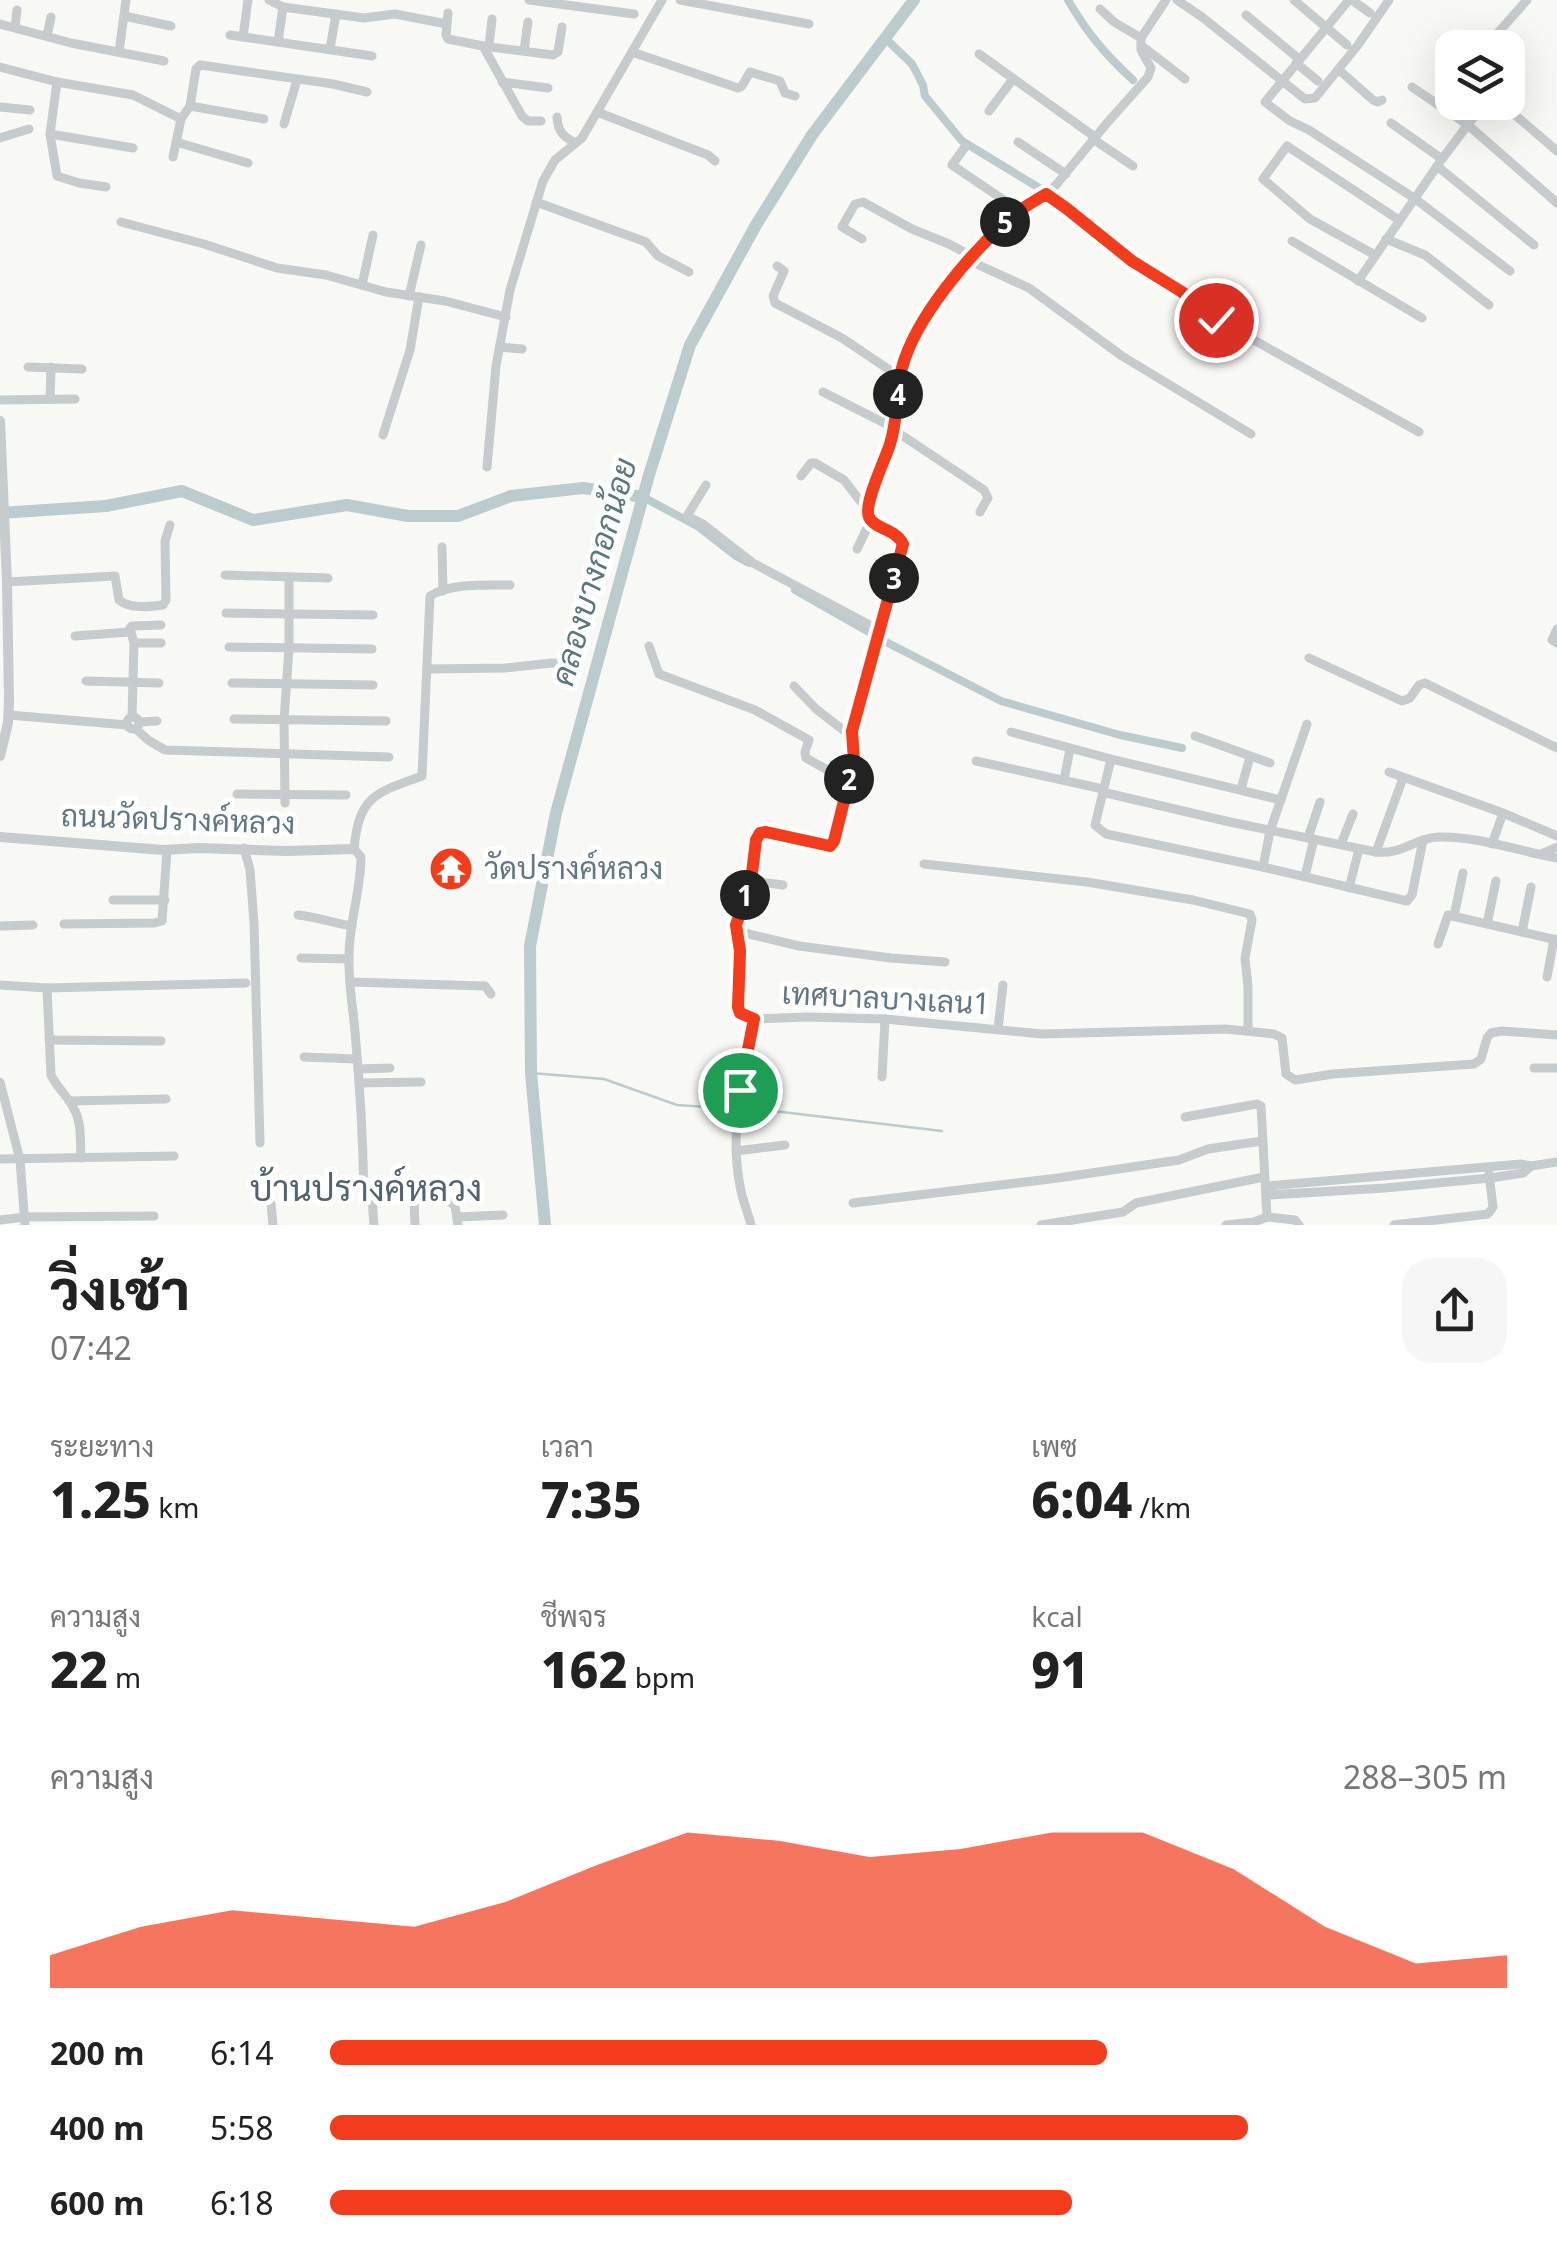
<!DOCTYPE html>
<html lang="th">
<meta charset="utf-8">
<style>
:root{--surface:#fff;--page:#f6f6f6;--text:#222;--muted:#767676;--accent:#f33c1b}
body{margin:0;font-family:"Noto Sans",Sarabun,sans-serif;background:var(--page);color:var(--text);height:100vh;display:flex;flex-direction:column;font-size:38px;white-space:nowrap}
*{box-sizing:border-box;margin:0}
p{font-size:32px;color:var(--muted)}
.icon{flex:none;width:55px;height:55px;fill:none;stroke:currentColor;stroke-width:2;stroke-linecap:round;stroke-linejoin:round}
.map{position:relative;height:1225px;overflow:hidden}
.drawer{display:flex;flex-direction:column;background:var(--surface);flex:1}
.drawer>*{flex:none}
.buttons{position:absolute;left:1435px;top:30px;display:grid;gap:20px}
.buttons a{display:grid;place-items:center;width:90px;height:90px;border-radius:20px;background:var(--surface);box-shadow:0 10px 40px #0002;font-size:50px}
.pin{position:absolute;display:grid;place-items:center;width:85px;height:85px;color:#fff;margin:-42px;border:5px solid #fff;border-radius:50%;box-shadow:0 2px 10px #0007}
.km{position:absolute;width:50px;height:50px;margin:-25px;border-radius:50%;background:#222;color:#fff;font-size:28px;line-height:50px;text-align:center}
.round{display:grid;place-items:center;flex:none;width:105px;height:105px;border-radius:30px;background:var(--page)}
.summary{display:flex;align-items:center;justify-content:space-between;height:170px;padding:0 50px}
h1{font-size:55px;font-weight:800;line-height:75px}
.metrics{display:grid;grid-template-columns:repeat(3,1fr);gap:15px;height:170px;padding:10px 50px}
.metrics div{display:grid;align-content:center}
.metrics b{font-size:50px;font-weight:800}
.metrics small{font-size:28px;font-weight:400}
.metrics p{font-size:28px}
.chart{height:280px;padding:20px 50px}
.chart p{display:flex;justify-content:space-between}
.chart svg{width:100%;height:180px;margin-top:10px;fill:var(--accent);opacity:.7}
ul{padding:0 50px;list-style:none;font-size:32px}
li{display:grid;grid-template-columns:160px 120px 1fr;align-items:center;height:75px}
li i{height:25px;border-radius:12px;background:var(--accent)}
.map>svg:first-child{display:block}
.lines{fill:none;stroke-linecap:round;stroke-linejoin:round}
.stream{stroke:#bccbce;stroke-width:2.5}
.canal{stroke:#bccbce;stroke-width:8}
.river{stroke:#bccbce;stroke-width:12}
.minor{stroke:#c6cbce;stroke-width:9}
.tertiary{stroke:#c6cbce;stroke-width:10}
.route-casing{stroke:#fff;stroke-width:20}
.route{stroke:#f33c1b;stroke-width:12}
.labels{text-anchor:middle;stroke-width:10;stroke-linejoin:round;paint-order:stroke}
.street-label{font-size:30px;fill:#617783;stroke:#fff}
.poi-label{font-size:30px;fill:#617783;stroke:#fff;text-anchor:start}
.water-label{font-size:32px;font-style:italic;fill:#5b777d;stroke:#fff}
.quarter-label{font-size:35px;fill:#53646e;stroke:#fff}
</style>
<div class="map">
<svg width="1557" height="1225" viewBox="0 0 1557 1225">
<rect width="100%" height="100%" fill="#f8f8f5"/>
<g class="lines">
<path class="stream" d="M531,1073l73,6 73,26 105,7 160,19"/>
<g class="canal">
<path d="M1068,0c19,33 37,54 65,80"/>
<path d="M885,38l27,26 11,21 2,11 37,45 79,48"/>
<path d="M643,497l56,30 37,29 13,7"/>
<path d="M795,590l95,54 111,57 119,34 62,13"/>
</g>
<g class="river">
<path d="M0,513l106,-7 76,-15 71,29 94,-15 61,11h50l53,-20 72,-8 60,9"/>
<path d="M545,1225l-14,-152 -1,-127 26,-133 93,-338 41,-130 66,-120 56,-90 102,-135"/>
</g>
<g class="minor">
<path d="M269,0l14,7 81,11 31,-4 52,10"/>
<path d="M529,0l105,14"/>
<path d="M680,0l129,24"/>
<path d="M1166,0l-25,38v12l10,18 -3,9 -41,46 -51,62 -8,8 -38,24 -59,66 -28,36 -10,17 -11,33 -8,61 -18,48 -8,36c9,15 35,15 35,35l-52,182 3,30 -20,80 -5,5 -66,-15 -6,6 -6,44 -16,44 5,26v62l14,6 52,-2 79,2 157,15 184,-5 48,5 8,4 4,36 9,6 38,-6 141,-10 7,-5 6,-21 4,-5 11,-2 55,4"/>
<path d="M1177,0l25,17 103,82 10,-1 43,-53 31,-45"/>
<path d="M1294,0l53,45"/>
<path d="M1349,0l-84,102 25,19 19,9 105,68 96,73"/>
<path d="M1352,0l18,13"/>
<path d="M1100,9l14,13 27,16"/>
<path d="M448,13l-2,22 2,4 35,7 39,70 6,5h13"/>
<path d="M1246,15l53,44"/>
<path d="M124,16l47,10"/>
<path d="M0,24l71,19 93,18"/>
<path d="M15,27l2,-17"/>
<path d="M230,35l142,21"/>
<path d="M47,36l4,-19"/>
<path d="M243,37l5,-37"/>
<path d="M278,42l5,-35"/>
<path d="M483,46l70,9 5,-3 4,-25"/>
<path d="M489,46l3,-27"/>
<path d="M1142,46l43,33"/>
<path d="M1479,48l16,-12 32,-36"/>
<path d="M330,49l6,-35"/>
<path d="M524,50l4,-28"/>
<path d="M119,52l7,-52"/>
<path d="M632,52l106,36 4,-2 8,-14 30,9 5,12 10,3"/>
<path d="M979,54l116,83"/>
<path d="M1296,63l22,18"/>
<path d="M0,67l57,15 76,13 48,24"/>
<path d="M1339,70l34,30 5,2 4,-2"/>
<path d="M57,82l-7,52 7,42 22,7 27,4"/>
<path d="M502,82l46,6"/>
<path d="M1412,87l56,38 89,78"/>
<path d="M1500,102l57,49"/>
<path d="M190,106l74,13"/>
<path d="M0,107l30,3"/>
<path d="M989,111l24,-32"/>
<path d="M597,112l111,43 7,6"/>
<path d="M557,117c1,15 6,19 18,26"/>
<path d="M1391,123l51,36"/>
<path d="M284,124l13,-44"/>
<path d="M50,134l83,14"/>
<path d="M0,138l29,-9"/>
<path d="M1093,139l40,27"/>
<path d="M176,142l72,21"/>
<path d="M1018,142l48,32"/>
<path d="M965,147l-13,18 68,46"/>
<path d="M173,157l8,-38 9,-13 6,-37 4,-4 133,19 34,8"/>
<path d="M1437,166l97,79"/>
<path d="M1046,194l39,28 47,39 50,31 34,27 203,113"/>
<path d="M536,202l110,40 12,14 31,16"/>
<path d="M121,222l83,22 73,24 49,7 60,17 59,9 61,16"/>
<path d="M862,239l-20,-12 13,-23 8,-2 49,27 37,15 24,13"/>
<path d="M1386,239l39,16 64,50"/>
<path d="M1292,241l130,77"/>
<path d="M1375,255l-65,-36 -47,-40 24,-33 112,74"/>
<path d="M970,261l59,27 93,68 129,78"/>
<path d="M777,266l7,5 -11,25 2,7 67,35 58,39"/>
<path d="M1358,281l84,-122 43,-57"/>
<path d="M362,285l11,-50"/>
<path d="M409,296l12,-51"/>
<path d="M500,347l22,2"/>
<path d="M28,367l54,2"/>
<path d="M823,392l71,36"/>
<path d="M50,399l1,-32"/>
<path d="M0,400l75,-1"/>
<path d="M894,430l90,60 4,8 -8,14"/>
<path d="M383,435l27,-85 9,-53"/>
<path d="M487,467l9,-101 14,-76 33,-109 12,-21 27,-22 80,-138"/>
<path d="M801,476l10,-13h4l29,17 17,22 8,4"/>
<path d="M706,485l-19,31 16,8 50,39 126,67"/>
<path d="M442,547l1,44"/>
<path d="M857,549l14,-29"/>
<path d="M225,575l103,3"/>
<path d="M7,582l108,-6 4,24c11,9 30,7 44,5l3,-5 -1,-59 5,-16"/>
<path d="M226,613l147,2"/>
<path d="M1557,629l-5,11 5,3"/>
<path d="M75,636l55,-4"/>
<path d="M134,643h27"/>
<path d="M649,646l10,28 96,36 54,30 -4,12 1,6 43,24"/>
<path d="M229,647l143,2"/>
<path d="M1309,658l93,43 8,-3 9,-13 6,-2 132,65"/>
<path d="M427,669l78,-1 47,-5 21,2"/>
<path d="M86,681l73,2"/>
<path d="M232,683l141,2"/>
<path d="M794,686l22,23 35,27"/>
<path d="M9,715l118,10"/>
<circle cx="133" cy="723" r="6"/>
<path d="M132,717l2,-74 -4,-15 2,-2 29,-1"/>
<path d="M234,719l152,2"/>
<path d="M139,722l18,-1"/>
<path d="M1307,724l-37,107 -7,36 144,34 5,-6 11,-55"/>
<path d="M136,729l12,11 17,10 224,7"/>
<path d="M1011,732l100,27"/>
<path d="M1195,736l75,27"/>
<path d="M976,761l127,28"/>
<path d="M1389,772l114,41 54,23"/>
<path d="M1064,780l6,-31"/>
<path d="M1241,789l9,-32"/>
<path d="M1102,792l128,30 146,30c26,3 39,-14 62,-15 40,-1 80,14 119,21"/>
<path d="M237,794l109,1"/>
<path d="M285,803l-1,-83 5,-72v-70"/>
<path d="M1308,838l12,-36"/>
<path d="M1341,844l12,-30"/>
<path d="M1492,844l11,-31"/>
<path d="M244,848l6,22 4,53 6,220"/>
<path d="M1376,852l27,-74"/>
<path d="M1541,854l16,-7"/>
<path d="M924,864l163,18 106,18 57,14 2,6 -7,38 3,29v43"/>
<path d="M1263,867l-157,-33 -11,-9 16,-66 170,41"/>
<path d="M1305,876l9,-37"/>
<path d="M751,881l32,4"/>
<path d="M1349,888l10,-39"/>
<path d="M113,900h52"/>
<path d="M298,915c19,2 35,8 54,11"/>
<path d="M1454,916l9,-43"/>
<path d="M64,924l90,-1 8,-2 5,-71"/>
<path d="M1487,924l9,-43"/>
<path d="M0,926l33,-1"/>
<path d="M736,931l63,15 92,12 54,4"/>
<path d="M1522,932l9,-45"/>
<path d="M1438,944l10,-29 109,25"/>
<path d="M301,958l48,1"/>
<path d="M1547,977l7,-38"/>
<path d="M350,982l135,4 6,8"/>
<path d="M0,985l47,3 199,-5"/>
<path d="M47,988l4,87c6,13 17,21 23,34 8,14 6,33 7,49"/>
<path d="M998,1029l5,-44"/>
<path d="M49,1040l112,1"/>
<path d="M304,1057l52,2"/>
<path d="M1534,1068h23"/>
<path d="M358,1069l32,-1"/>
<path d="M882,1077l3,-58"/>
<path d="M0,1082l20,78 5,65"/>
<path d="M359,1083l62,-1"/>
<path d="M69,1101l97,-2"/>
<path d="M1185,1117l72,-13 4,2 6,111 -13,5 -28,3"/>
<path d="M736,1151l49,-6"/>
<path d="M0,1159l174,-3"/>
<path d="M265,1174v23l6,7 2,21"/>
<path d="M1266,1186l255,-22 10,2 26,-4"/>
<path d="M1268,1195l117,-7 105,-10 33,-5 8,-7"/>
<path d="M372,1198l2,27"/>
<path d="M414,1199l1,26"/>
<path d="M853,1203l205,-25 121,-18 29,-11 54,-8"/>
<path d="M457,1217l46,-2"/>
<path d="M1267,1217l28,3 4,5"/>
<path d="M0,1220l25,-3 129,-1"/>
<path d="M458,1225l-3,-19 -9,-7 -77,-1 -5,-4c-1,-54 -4,-108 -9,-162 -2,-25 -7,-50 -6,-76 0,-34 12,-66 12,-99l-7,-8c5,-53 21,-56 68,-73l8,-180c21,-13 55,-11 80,-11"/>
<path d="M751,1225c-3,-13 -9,-26 -11,-39 -11,-57 3,-112 14,-167"/>
<path d="M1041,1225l82,-13 13,-9 128,-26"/>
<path d="M1394,1225l94,-11 5,-7 -4,-33"/>
</g>
<g class="tertiary">
<path d="M0,421l7,161 2,120 -1,21 -8,33"/>
<path d="M0,837l163,13 36,-2 87,3 68,-2"/>
</g>
</g>
<g class="lines">
<defs>
<path id="route" d="M740,1090l14,-71 -14,-6 -2,-6 2,-56 -4,-26 15,-44 5,-41 4,-7 6,-1 64,14 4,-5 20,-80 -2,-30 51,-187c-7,-15 -29,-15 -34,-27 -6,-13 17,-59 21,-73 8,-25 6,-51 12,-76 13,-50 67,-113 106,-148 11,-11 25,-18 38,-26l20,14 66,53 50,31 34,28"/>
</defs>
<use href="#route" class="route-casing"/>
<use href="#route" class="route"/>
</g>
<defs>
<symbol id="temple-disc" viewBox="-11 -11 22 22"><circle r="9.5" fill="#f33c1b" stroke="#fff"/><path d="M0-6L5-2H3V0L6.5 2.5H4V6H1.5V3h-3V6H-4V2.5H-6.5L-3 0V-2H-5Z" fill="#fff"/></symbol>
</defs>
<g fill-rule="evenodd">
<use href="#temple-disc" x="426" y="844" width="50" height="50"/>
</g>
<g class="labels">
<g class="street-label">
<text transform="translate(178 820) rotate(2)" y="10">ถนนวัดปรางค์หลวง</text>
<text transform="translate(886 999) rotate(3)" y="10">เทศบาลบางเลน1</text>
</g>
<g class="poi-label">
<text x="484" y="879">วัดปรางค์หลวง</text>
</g>
<g class="water-label">
<text transform="translate(594 572) rotate(-74)" y="11">คลองบางกอกน้อย</text>
</g>
<g class="quarter-label">
<text x="366" y="1201">บ้านปรางค์หลวง</text>
</g>
</g>
</svg>
<div class="buttons">
<a><svg class="icon" aria-label="layers" viewBox="0 0 24 24"><path d="M12 4l9 5-9 5-9-5zM3 14l9 5 9-5"/></svg></a>
</div>
<div class="pin" style="left:740px;top:1090px;background:#1e9e55"><svg class="icon" aria-label="arrive" viewBox="0 0 24 24"><path d="M6 21V4h12l-3 4 3 4H6"/></svg></div>
<div class="pin" style="left:1216px;top:320px;background:#d93025"><svg class="icon" aria-label="check" viewBox="0 0 24 24"><path d="M5 12l5 5 9-10"/></svg></div>
<b class="km" style="left:745px;top:895px">1</b>
<b class="km" style="left:849px;top:779px">2</b>
<b class="km" style="left:894px;top:578px">3</b>
<b class="km" style="left:898px;top:394px">4</b>
<b class="km" style="left:1005px;top:222px">5</b>
</div>
<section class="drawer">
<div class="summary"><div><h1>วิ่งเช้า</h1><p>07:42</p></div><a class="round"><svg class="icon" aria-label="share" viewBox="0 0 24 24"><path d="M12 15V3M7 8l5-5 5 5M5 13v7h14v-7"/></svg></a></div>
<div class="metrics">
<div><p>ระยะทาง</p><b>1.25<small> km</small></b></div>
<div><p>เวลา</p><b>7:35</b></div>
<div><p>เพซ</p><b>6:04<small> /km</small></b></div>
</div>
<div class="metrics">
<div><p>ความสูง</p><b>22<small> m</small></b></div>
<div><p>ชีพจร</p><b>162<small> bpm</small></b></div>
<div><p>kcal</p><b>91</b></div>
</div>
<div class="chart"><p><span>ความสูง</span>288–305 m</p>
<svg viewBox="0 0 160 44" preserveAspectRatio="none"><path d="M0 44V36L10 29L20 25L30 27L40 29L50 23L60 14L70 6L80 8L90 12L100 10L110 6L120 6L130 15L140 29L150 38L160 36V44z"/></svg>
</div>
<ul>
<li><b>200 m</b>6:14<i style="width:66%"></i></li>
<li><b>400 m</b>5:58<i style="width:78%"></i></li>
<li><b>600 m</b>6:18<i style="width:63%"></i></li>
</ul>
</section>
